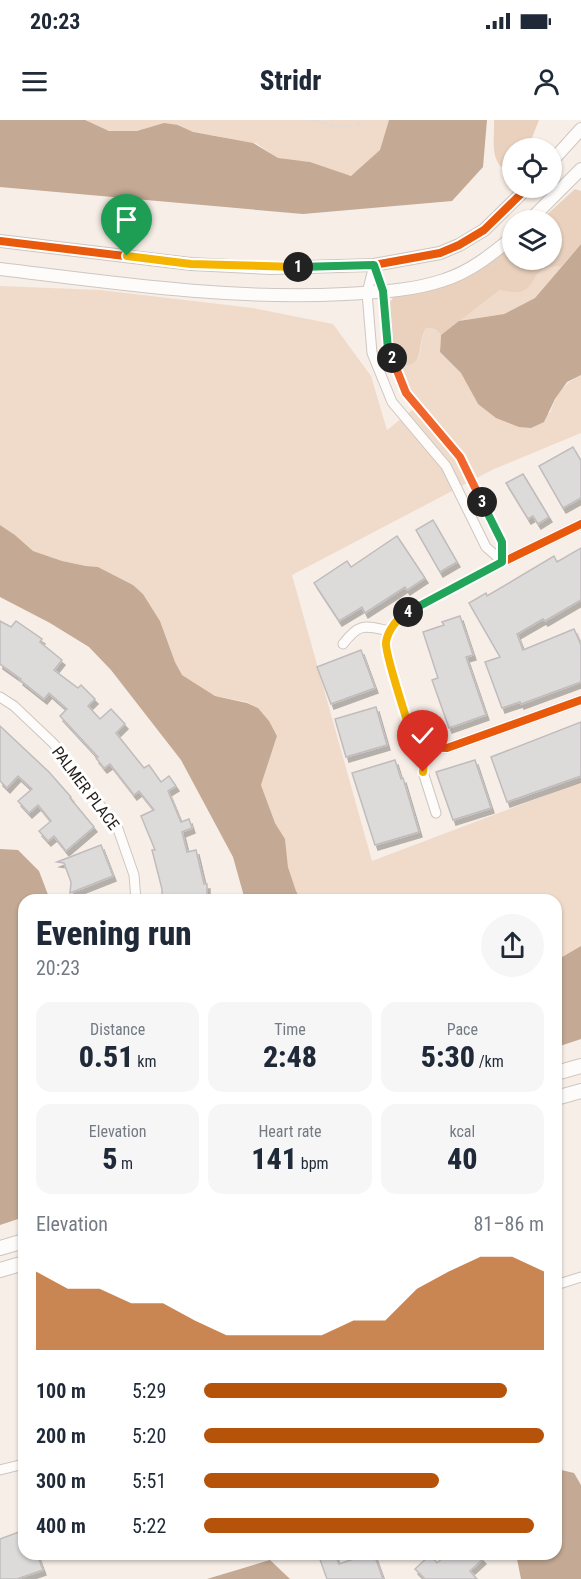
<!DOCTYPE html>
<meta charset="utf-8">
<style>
:root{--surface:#fff;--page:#f6f6f7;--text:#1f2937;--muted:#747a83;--accent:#b45309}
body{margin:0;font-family:"Roboto Condensed",sans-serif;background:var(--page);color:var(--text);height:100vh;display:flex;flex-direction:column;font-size:22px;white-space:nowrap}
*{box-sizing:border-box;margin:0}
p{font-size:20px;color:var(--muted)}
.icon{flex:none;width:33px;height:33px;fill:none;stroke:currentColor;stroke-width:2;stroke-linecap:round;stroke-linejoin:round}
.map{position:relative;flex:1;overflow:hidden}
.panel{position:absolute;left:18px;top:774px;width:544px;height:666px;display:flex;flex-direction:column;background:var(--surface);border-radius:18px;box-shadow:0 2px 4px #0004}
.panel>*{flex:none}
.fabs{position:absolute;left:502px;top:18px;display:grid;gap:12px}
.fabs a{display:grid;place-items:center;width:60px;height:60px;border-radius:50%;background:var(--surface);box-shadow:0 2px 4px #0004;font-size:30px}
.pin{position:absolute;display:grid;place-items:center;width:51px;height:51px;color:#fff;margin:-62px -26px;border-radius:50% 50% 50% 0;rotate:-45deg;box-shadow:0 0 6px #0007}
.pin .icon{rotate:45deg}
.km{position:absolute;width:30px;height:30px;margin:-15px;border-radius:50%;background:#222;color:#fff;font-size:16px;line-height:30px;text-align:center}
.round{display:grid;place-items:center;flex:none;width:63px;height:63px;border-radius:32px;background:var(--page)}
.head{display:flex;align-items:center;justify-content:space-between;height:102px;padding:0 18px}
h1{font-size:33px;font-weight:800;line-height:45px}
.figures{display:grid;grid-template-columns:repeat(3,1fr);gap:9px;height:102px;padding:6px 18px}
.figures div{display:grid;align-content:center;border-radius:15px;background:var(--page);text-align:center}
.figures b{font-size:30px;font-weight:800}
.figures small{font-size:16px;font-weight:400}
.figures p{font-size:16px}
.chart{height:168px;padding:12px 18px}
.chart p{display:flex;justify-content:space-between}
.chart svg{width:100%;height:108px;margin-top:6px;fill:var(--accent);opacity:.7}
ul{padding:0 18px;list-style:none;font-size:20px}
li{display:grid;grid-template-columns:96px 72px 1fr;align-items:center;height:45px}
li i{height:15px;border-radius:8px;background:var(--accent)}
.status{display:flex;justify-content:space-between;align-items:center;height:42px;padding:0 30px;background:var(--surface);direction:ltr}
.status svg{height:16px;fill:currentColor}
header{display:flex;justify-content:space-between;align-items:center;height:78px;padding:0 18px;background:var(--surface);font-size:27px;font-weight:800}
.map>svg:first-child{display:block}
.green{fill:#f0dbca}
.forest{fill:#e9d1be}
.water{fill:#c4a994}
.building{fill:#dddada;stroke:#c0bcbd;stroke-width:1.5;filter:url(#shadow)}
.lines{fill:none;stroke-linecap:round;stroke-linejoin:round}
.minor-casing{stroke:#cdc6c1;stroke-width:11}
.tertiary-casing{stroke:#cdc6c1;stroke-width:14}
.secondary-casing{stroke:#cdc6c1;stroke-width:16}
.path{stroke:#dfdcda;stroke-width:2;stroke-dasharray:6 3;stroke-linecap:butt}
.minor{stroke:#fefcfb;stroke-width:9}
.tertiary{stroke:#fefcfb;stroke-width:12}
.secondary{stroke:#fefcfb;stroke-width:14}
.cycleway-casing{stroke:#fff;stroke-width:11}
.cycleway{stroke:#e8590c;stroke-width:8}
.split-1-casing{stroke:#fff;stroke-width:12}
.split-2-casing{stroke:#fff;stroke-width:12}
.split-3-casing{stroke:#fff;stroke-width:12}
.split-4-casing{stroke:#fff;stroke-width:12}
.split-5-casing{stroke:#fff;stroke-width:12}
.split-1{stroke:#f5b400;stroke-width:8}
.split-2{stroke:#22a559;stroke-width:8}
.split-3{stroke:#f0652b;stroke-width:8}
.split-4{stroke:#22a559;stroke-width:8}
.split-5{stroke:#f5b400;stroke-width:8}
.labels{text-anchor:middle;stroke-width:6;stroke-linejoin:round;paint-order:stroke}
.street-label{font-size:16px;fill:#26201c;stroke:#fff}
</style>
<div class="status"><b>20:23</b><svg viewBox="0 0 49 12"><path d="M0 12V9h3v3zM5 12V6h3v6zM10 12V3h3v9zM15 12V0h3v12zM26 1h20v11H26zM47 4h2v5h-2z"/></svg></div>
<header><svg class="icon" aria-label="menu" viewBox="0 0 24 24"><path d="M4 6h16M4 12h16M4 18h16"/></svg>Stridr<svg class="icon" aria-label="person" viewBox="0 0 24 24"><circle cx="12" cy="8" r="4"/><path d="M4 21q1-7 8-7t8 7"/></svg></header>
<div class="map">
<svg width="581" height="1459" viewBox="0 0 581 1459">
<defs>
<filter id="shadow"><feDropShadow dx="3" dy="5" stdDeviation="0" flood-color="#0004"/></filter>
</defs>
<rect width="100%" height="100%" fill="#f7eee7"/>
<g class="green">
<path d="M82,0h312l-8,26 -26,31 -14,-2 -41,-14h-24l-25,-18 -15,1 -24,-8 -23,-3 -15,-8h-13l-12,7h-41l-13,-4z"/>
<path d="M549,146l12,1 -26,31 -31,16 -45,7 41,-31 29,-4 12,-17z"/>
<path d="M0,166l100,4 153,18 80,16 38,52 16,54 30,-24 -24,-44c35,12 23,-16 33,-34l9,1 6,6 -1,17 21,21 17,31 72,9c7,-19 13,-29 31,-38v58l-87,36 -202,106 80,286 209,-79v164l-24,14 -1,-60h-255l-5,-9 -8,-24 -3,-28 -10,-16 -14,-38 16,-49 -9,-15 -10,-13 -11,-6 -32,-6 -33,-21 -7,-13 -15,-41 -17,-27 -10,-9 -35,-18 -12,-1 -24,-5 -29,-10 -18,-16 -15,-10z"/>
</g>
<g class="forest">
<path d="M494,0h45l-11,28h-15v19l-9,2c-15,-11 -9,-32 -10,-49z"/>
<path d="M575,69l6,2v53l-20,23c-31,-4 -22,21 -42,25 -5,1 -13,-1 -19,-2l-59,45 -6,-6 -9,-1c-11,18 2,46 -33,34l-6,-55 7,-11 46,-9 46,-21 27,-20v14h39v-40h-11z"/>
</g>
<g class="water">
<path d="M0,0h85l24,11h28l27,-8 14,2 15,7 60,11 25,15 32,4 41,14 29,-26 9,-30h98l-4,47 -31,34 -149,13 -303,-27z"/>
<path d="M581,124v131l-14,7 -12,17 -11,23 -13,6 -12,-1 -23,-9 -18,-14 -17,-31 -21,-21 1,-17 18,-14 45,-7 31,-16z"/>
<path d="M0,405l15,10 18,16 29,10 24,5 12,1 35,18 10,9 17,27 15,41 7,13 33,21 32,7 11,5 11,13 8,15 -16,49 14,38 10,16 3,28 8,24 5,9h-56l-12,-43 -52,-97 -70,-90 -22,-23 -39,-24 -50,-26z"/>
<path d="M0,729l18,1 21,21 11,29h-26v317l-24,8z"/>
<path d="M581,826v93l-24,8v-87z"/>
<path d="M557,1349l17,4 7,12v94h-60l-5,-25h40z"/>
<path d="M270,1440l20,19h-83z"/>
</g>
<g class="building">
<path d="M573,327l8,14v37l-18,10 -24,-42z"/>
<path d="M523,354l26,43 -11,7 -5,-8 -5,3 -22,-36z"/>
<path d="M433,400l24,42 -17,10 -24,-42z"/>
<path d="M397,416l28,42 -18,12 -2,-3 -40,26 -3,-6 -23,14 -25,-38 33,-22 4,6z"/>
<path d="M581,428v52l-36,21 -2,-2 -26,15 6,16 51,-21 7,16v37l-60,22 -1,-2 -18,6 -17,-46 15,-5 -31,-54 17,-10 1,3 67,-40 3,6z"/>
<path d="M460,496l13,39 -7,2 20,58 -37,13 -17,-48 6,-2 -15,-46 21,-7 -2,-3z"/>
<path d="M0,501l11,6 5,-6 26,18 -2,3 22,18 -8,10 24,18 3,-3 14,14 -7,7 12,13 11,-10 14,15 -9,9 28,35 5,-3 12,17 8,-6 7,10 -8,5 13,31 8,-3 3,9 -10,4 5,20 9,-2 8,34h3v16h-45v-11l-10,-39h3l-14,-34 13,-6 -15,-19 -5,4 -24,-31 -6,4 -8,-10 2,-1 -38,-41 7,-7 -18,-16 -5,6 -24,-19 1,-1 -21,-15z"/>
<path d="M361,530l14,38 -44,16 -14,-37z"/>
<path d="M376,587l11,38 -41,12 -11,-38z"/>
<path d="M581,602v54l-74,26 -16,-45z"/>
<path d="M0,606l49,46 22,25 -1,1 24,29 -28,24 -12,-15 -6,5 -9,-10 12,-10 -13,-16 -9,8 -11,-12 14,-12 -14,-13 -11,12 -7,-7z"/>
<path d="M395,640l6,19 2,-1 16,54 -44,13 -23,-72z"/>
<path d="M475,640l16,48 -38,12 -17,-48z"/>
<path d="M101,725l12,31 -43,17 1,-11 -7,-19 -7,-1z"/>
<path d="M24,1410v24h13l6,16 -26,9h-17v-40z"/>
<path d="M318,1434h17l4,10 29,-10h6l9,25h-56z"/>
<path d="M447,1434h31l5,5 -13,12 7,8h-52l-10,-10 15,-14 7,8z"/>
</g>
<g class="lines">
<defs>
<g id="minor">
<path d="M374,145l-7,28 5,60 20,49 54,64 40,81 17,15"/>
<path d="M374,146l9,25 6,58 17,44 54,64 42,85 1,20"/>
<path d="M581,404l-78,38 -100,52 -12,14 -6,15 26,91c11,11 20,14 36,14l134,-48"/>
<path d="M343,524c17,-22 22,-18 47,-13"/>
<path d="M0,577l14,9 40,38 64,85 16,46 2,25"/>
<path d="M431,628l-7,13 -1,11 13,41"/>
<path d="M556,1165l25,-8"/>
<path d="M0,1350l24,-6"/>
</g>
<g id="tertiary">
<path d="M552,41l29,-32"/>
<path d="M530,100l51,-51"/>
<path d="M0,121l191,23 80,4 103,-3 66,-12 19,-8 25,-15 43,-42"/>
<path d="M0,149c115,14 229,31 345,25 32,-2 67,-3 99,-14 26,-8 48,-26 69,-43"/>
</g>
<g id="secondary">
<path d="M556,953l25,-7"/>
<path d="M556,978l25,-7"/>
<path d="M0,1128l24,-7"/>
<path d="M0,1150l24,-7"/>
</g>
</defs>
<use href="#minor" class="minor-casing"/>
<use href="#tertiary" class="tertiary-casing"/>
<use href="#secondary" class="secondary-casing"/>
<path class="path" d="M311,0c17,5 38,12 53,0"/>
<use href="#minor" class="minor"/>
<use href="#tertiary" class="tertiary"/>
<use href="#secondary" class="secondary"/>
<defs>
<g id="cycleway">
<path d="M0,121l191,23 80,4 103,-3 66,-12 19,-8 25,-15 43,-42"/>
<path d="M581,404l-78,38 -100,52 -12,14 -6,15 26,91c11,11 20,14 36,14l134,-48"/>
</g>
</defs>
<use href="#cycleway" class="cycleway-casing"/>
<use href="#cycleway" class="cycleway"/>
</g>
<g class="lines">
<defs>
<path id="split-1" d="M127,136l64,8 107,3"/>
<path id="split-2" d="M298,147l76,-2 9,26 5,58 4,9"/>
<path id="split-3" d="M392,238l14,35 54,64 22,45"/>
<path id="split-4" d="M408,492l94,-50v-20l-20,-40"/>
<path id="split-5" d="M408,492c-10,5 -20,18 -22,30 -2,10 21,77 25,92l8,8 12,6 -7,13 -1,11"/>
</defs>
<use href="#split-1" class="split-1-casing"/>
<use href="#split-2" class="split-2-casing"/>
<use href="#split-3" class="split-3-casing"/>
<use href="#split-4" class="split-4-casing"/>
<use href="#split-5" class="split-5-casing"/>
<use href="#split-1" class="split-1"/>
<use href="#split-2" class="split-2"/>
<use href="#split-3" class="split-3"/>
<use href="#split-4" class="split-4"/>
<use href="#split-5" class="split-5"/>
</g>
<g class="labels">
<g class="street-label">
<text transform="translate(86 668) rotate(53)" y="6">PALMER PLACE</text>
</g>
</g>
</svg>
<div class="fabs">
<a><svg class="icon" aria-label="locate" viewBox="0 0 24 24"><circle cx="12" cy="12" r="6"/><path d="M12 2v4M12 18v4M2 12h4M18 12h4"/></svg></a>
<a><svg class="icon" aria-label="layers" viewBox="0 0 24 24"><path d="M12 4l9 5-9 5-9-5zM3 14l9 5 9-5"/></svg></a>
</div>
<div class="pin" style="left:127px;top:136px;background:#1e9e55"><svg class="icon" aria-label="arrive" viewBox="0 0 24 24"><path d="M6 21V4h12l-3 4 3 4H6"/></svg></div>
<div class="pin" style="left:423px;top:652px;background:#d93025"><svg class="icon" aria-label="check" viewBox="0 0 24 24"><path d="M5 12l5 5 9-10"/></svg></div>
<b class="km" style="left:298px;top:147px">1</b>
<b class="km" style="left:392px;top:238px">2</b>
<b class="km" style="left:482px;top:382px">3</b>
<b class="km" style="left:408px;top:492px">4</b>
<section class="panel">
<div class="head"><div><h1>Evening run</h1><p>20:23</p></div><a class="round"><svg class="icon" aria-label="share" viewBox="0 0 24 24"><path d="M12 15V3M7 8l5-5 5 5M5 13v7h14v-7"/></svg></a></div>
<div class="figures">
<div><p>Distance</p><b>0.51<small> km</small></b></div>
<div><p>Time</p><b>2:48</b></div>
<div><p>Pace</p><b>5:30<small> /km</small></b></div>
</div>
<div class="figures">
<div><p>Elevation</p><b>5<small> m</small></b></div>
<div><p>Heart rate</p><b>141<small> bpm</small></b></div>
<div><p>kcal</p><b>40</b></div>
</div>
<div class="chart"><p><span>Elevation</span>81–86 m</p>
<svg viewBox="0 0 160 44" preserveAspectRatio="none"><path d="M0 44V12L10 19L20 19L30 25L40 25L50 32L60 38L70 38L80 38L90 38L100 32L110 32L120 19L130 12L140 6L150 6L160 12V44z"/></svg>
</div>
<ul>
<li><b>100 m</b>5:29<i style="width:89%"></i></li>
<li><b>200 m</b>5:20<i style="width:100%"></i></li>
<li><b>300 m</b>5:51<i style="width:69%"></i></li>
<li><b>400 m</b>5:22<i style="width:97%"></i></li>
</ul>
</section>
</div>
